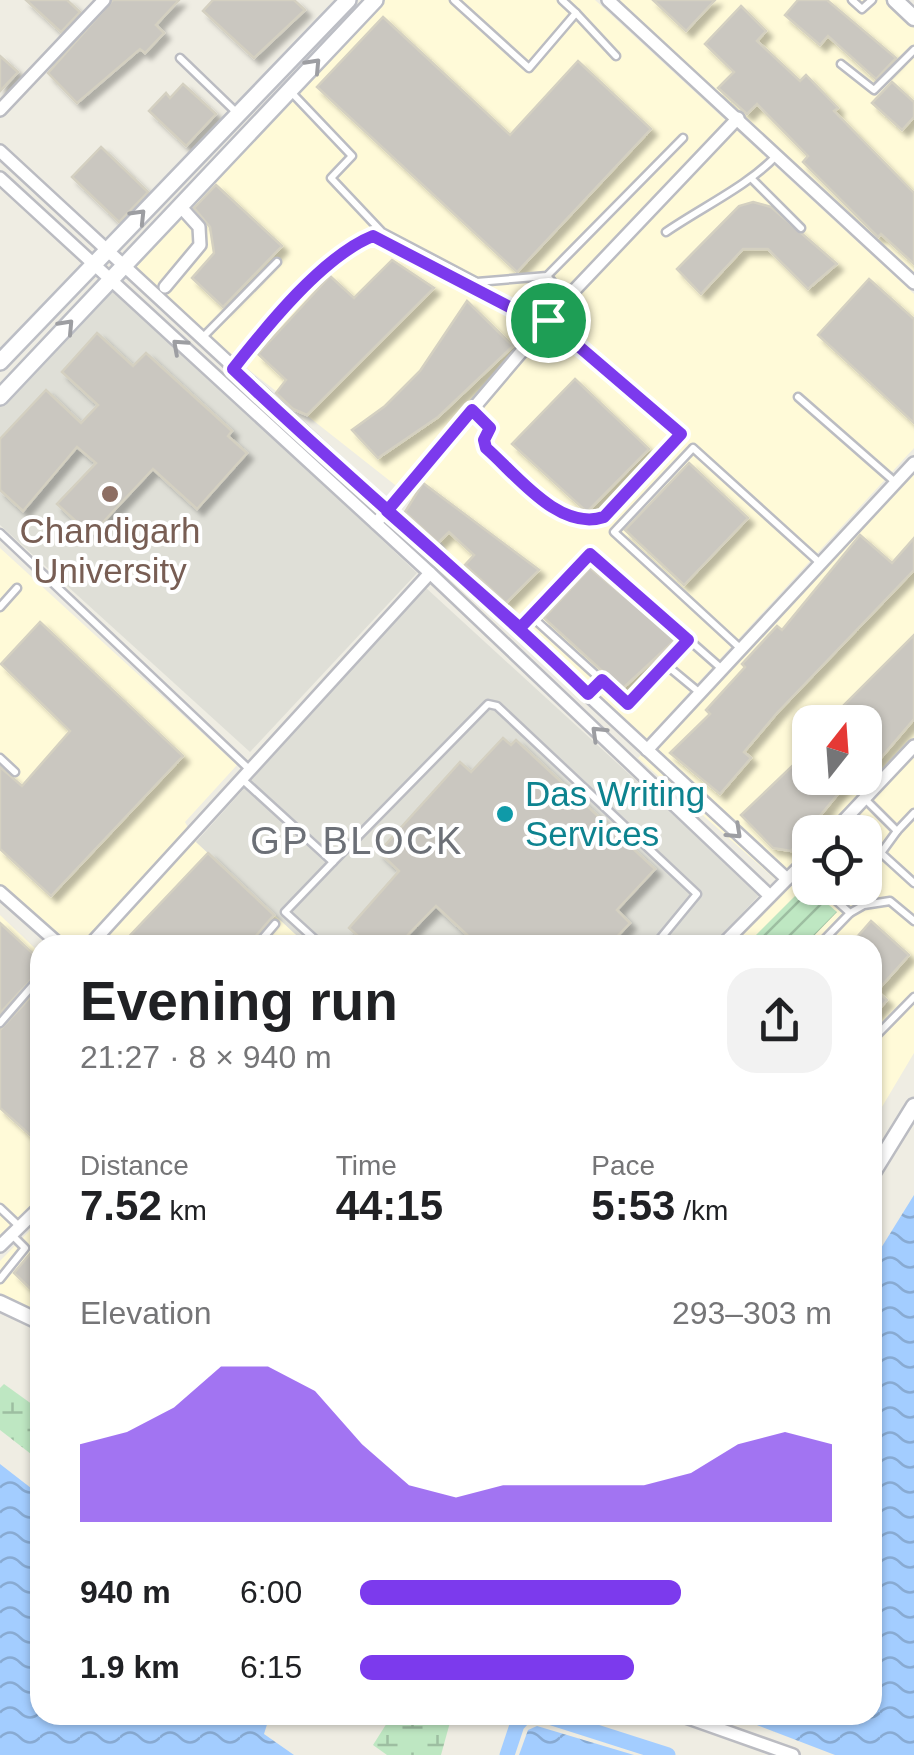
<!DOCTYPE html>
<meta charset="utf-8">
<style>
:root{--surface:#fff;--page:#f2f2f2;--text:#202124;--muted:#757577;--accent:#7c3aed}
body{margin:0;font-family:Helvetica,sans-serif;background:var(--page);color:var(--text);height:100vh;display:flex;flex-direction:column;font-size:38px;white-space:nowrap}
*{box-sizing:border-box;margin:0}
p{font-size:32px;color:var(--muted)}
.icon{flex:none;width:55px;height:55px;fill:none;stroke:currentColor;stroke-width:2;stroke-linecap:round;stroke-linejoin:round}
.map{position:relative;flex:1;overflow:hidden}
.panel{position:absolute;left:30px;top:935px;width:852px;height:790px;display:flex;flex-direction:column;background:var(--surface);border-radius:30px;box-shadow:0 2px 8px #0004}
.panel>*{flex:none}
.needle{width:65px;rotate:17deg}
.tools{position:absolute;left:792px;top:705px;display:grid;gap:20px}
.tools a{display:grid;place-items:center;width:90px;height:90px;border-radius:20px;background:var(--surface);box-shadow:0 2px 8px #0004;font-size:50px}
.pin{position:absolute;display:grid;place-items:center;width:85px;height:85px;color:#fff;margin:-42px;border:5px solid #fff;border-radius:50%;box-shadow:0 2px 10px #0007}
.round{display:grid;place-items:center;flex:none;width:105px;height:105px;border-radius:30px;background:var(--page)}
.headline{display:flex;align-items:center;justify-content:space-between;height:170px;padding:0 50px}
h1{font-size:55px;font-weight:600;line-height:75px}
.metrics{display:grid;grid-template-columns:repeat(3,1fr);gap:15px;height:170px;padding:10px 50px}
.metrics div{display:grid;align-content:center}
.metrics b{font-size:42px;font-weight:600}
.metrics small{font-size:28px;font-weight:400}
.metrics p{font-size:28px}
.chart{height:280px;padding:20px 50px}
.chart p{display:flex;justify-content:space-between}
.chart svg{width:100%;height:180px;margin-top:10px;fill:var(--accent);opacity:.7}
ul{padding:0 50px;list-style:none;font-size:32px}
li{display:grid;grid-template-columns:160px 120px 1fr;align-items:center;height:75px}
li i{height:25px;border-radius:12px;background:var(--accent)}
.map>svg:first-child{display:block}
.commercial{fill:#fffad8;fill-rule:evenodd}
.industrial{fill:#dfdfd7}
.wetland{fill:url(#wetland-marsh)}
.garden{fill:url(#garden-furrows)}
.water{fill:url(#water-waves)}
.lines{fill:none;stroke-linecap:round;stroke-linejoin:round}
.canal{stroke:#a3cdff;stroke-width:15}
.building{fill:#cac7c0;stroke:#d4d0c1;stroke-width:2.5;filter:url(#shadow)}
.service-casing{stroke:#bbbcc2;stroke-width:11}
.minor-casing{stroke:#bbbcc2;stroke-width:16}
.tertiary-casing{stroke:#bbbcc2;stroke-width:19}
.secondary-casing{stroke:#bcbec5;stroke-width:20}
.service{stroke:#fff;stroke-width:6}
.minor{stroke:#fff;stroke-width:11}
.tertiary{stroke:#fff;stroke-width:14}
.secondary{stroke:#fff;stroke-width:15}
.oneway{stroke:#9d9ea2}
.route-casing{stroke:#fff;stroke-width:20}
.route{stroke:#7c3aed;stroke-width:12}
.education-dot{fill:#8d6e63;stroke:#fff;stroke-width:4}
.culture-dot{fill:#0f9aa8;stroke:#fff;stroke-width:4}
.labels{text-anchor:middle;stroke-width:8;stroke-linejoin:round;paint-order:stroke}
.education-label{font-size:35px;fill:#785e54;stroke:#fff}
.culture-label{font-size:35px;fill:#0d838f;stroke:#fff;text-anchor:start}
.neighbourhood-label{font-size:38px;letter-spacing:2.5px;fill:#6c7077;stroke:#fff}
</style>
<div class="map">
<svg width="914" height="1755" viewBox="0 0 914 1755">
<defs>
<pattern id="wetland-marsh" width="20" height="14" patternUnits="userSpaceOnUse" patternTransform="scale(2.5)"><rect width="20" height="14" fill="#bee7c2"/><path d="M1 5h8M5 5V1M11 12h8M15 12V8" fill="none" stroke="#9dbea1"/></pattern>
<pattern id="garden-furrows" width="10" height="10" patternUnits="userSpaceOnUse" patternTransform="scale(2.5)"><rect width="10" height="10" fill="#bee7c2"/><path d="M-1 1l2-2M0 10L10 0M9 11l2-2" fill="none" stroke="#9dbea1"/></pattern>
<pattern id="water-waves" width="16" height="10" patternUnits="userSpaceOnUse" patternTransform="scale(2.5)"><rect width="16" height="10" fill="#a3cdff"/><path d="M0 5q4-4 8 0t8 0" fill="none" stroke="#88aad2"/></pattern>
<filter id="shadow"><feDropShadow dx="6" dy="6" stdDeviation="2.5" flood-color="#0004"/></filter>
</defs>
<rect width="100%" height="100%" fill="#efede3"/>
<g class="commercial">
<path d="M384,0h211l319,294v154l-277,301 -128,-116 -105,-141 -278,-219z"/>
<path d="M614,0h278l22,21v258z"/>
<path d="M914,469v584l-41,69 -1,-177h-140l52,-58 -146,-129zM810,722h55v56h-55zM810,832h55v56h-55z"/>
<path d="M0,548l237,217 -52,57 11,20 111,103h-251l-56,-53z"/>
<path d="M0,915l40,38v251l-40,42z"/>
<path d="M40,1220v95l-40,-22v-32z"/>
</g>
<g class="industrial">
<path d="M109,282l308,291 -167,179 -250,-227v-118z"/>
<path d="M425,587l335,307 -47,51h-406l-111,-103z"/>
</g>
<g class="wetland">
<path d="M4,1384l36,26v51l-40,-31v-42z"/>
<path d="M392,1715h60l-11,40h-54l-14,-10z"/>
</g>
<path class="garden" d="M806,885l31,27 -32,33h-59z"/>
<g class="water">
<path d="M914,1195v560h-79l-104,-40h141l1,-454z"/>
<path d="M0,1464l40,31v220h230l-6,19 30,21h-294z"/>
<path d="M537,1726l97,29h-115l9,-25z"/>
</g>
<g class="lines">
<g class="canal">
<path d="M543,1715l125,40"/>
<path d="M507,1755l10,-30 9,-10"/>
</g>
</g>
<g class="building">
<path d="M26,0h41l13,12 -19,20z"/>
<path d="M113,0h66l-23,25 8,8 -19,20 -5,-4 -63,54 -29,-30z"/>
<path d="M213,0h81l11,10 -51,48 -51,-47z"/>
<path d="M653,0h62l-29,31z"/>
<path d="M798,0h29l69,58 -20,21 -48,-43 -8,9 -35,-30z"/>
<path d="M741,6l25,25 -9,10 43,40 6,-6 32,33 -4,3 80,82v71l-33,-30 -3,3 -75,-75 5,-6 -51,-52 -10,10 -29,-26 16,-16 -29,-28z"/>
<path d="M383,17l127,118 68,-74 73,68 -134,143 -200,-185z"/>
<path d="M0,56l18,16 -18,19z"/>
<path d="M892,82l22,20v15l-12,13 -30,-27z"/>
<path d="M183,84l33,30 -30,32 -37,-35 17,-18 4,5z"/>
<path d="M101,147l47,45 -29,30 -47,-45z"/>
<path d="M216,185l66,61 -59,61 -31,-29 22,-25 -4,-26 -16,-19z"/>
<path d="M753,202l18,5 66,57 -29,25 -40,-40h-25l-42,45 -24,-25 62,-63z"/>
<path d="M392,260l42,28 -127,127 -14,-6 -17,-16 10,-13 -28,-26 72,-78 24,22z"/>
<path d="M869,279l45,40v104l-96,-88z"/>
<path d="M467,301l46,45 -75,71 -60,41 -26,-28 33,-24 35,-35z"/>
<path d="M97,333l36,33 13,-13 86,78 -4,5 19,17 -50,56 -44,-40 -62,66 -34,-31 39,-41 -19,-16 -54,64 -23,-21v-51l46,-49 35,33 17,-18 -36,-33z"/>
<path d="M575,379l74,70 -62,63 -75,-68z"/>
<path d="M689,463l59,55 -64,67 -59,-55z"/>
<path d="M423,483l116,87 -33,33 -41,-38 9,-10 -25,-23 -11,11 -33,-31z"/>
<path d="M860,535l32,28 22,-25v32l-137,143 -33,39 7,6 -31,36 -50,-41 40,-39 -4,-4 39,-43 -3,-3 35,-38 5,4z"/>
<path d="M590,568l86,71 -54,50 -78,-71z"/>
<path d="M40,622l143,134 -132,140 -51,-47v-82l22,19 48,-55 -69,-67z"/>
<path d="M914,635v84l-41,48 -8,-7v-38h-38z"/>
<path d="M503,738l8,7 5,-5 139,129 -38,41 13,13 -21,22h-131l-42,-39 -38,39h-30l-19,-17 50,-57 -20,-19 81,-90 11,10z"/>
<path d="M810,749v29h41l-60,73 -18,-3 -32,-33z"/>
<path d="M208,853l66,62 -26,30h-127z"/>
<path d="M871,921l38,34 -32,36 10,9 -15,17v-72h-22z"/>
<path d="M0,923l40,37v10l-40,43z"/>
<path d="M40,987v157l-40,-36v-78z"/>
<path d="M40,1242v56l-26,-25z"/>
</g>
<g class="lines">
<defs>
<g id="service">
<path d="M454,0l75,68 47,-55 -14,-13"/>
<path d="M852,0l10,9 10,-9"/>
<path d="M576,13l40,43"/>
<path d="M180,58l57,55"/>
<path d="M841,64l33,26 40,-40"/>
<path d="M292,93l60,63 -21,22 51,54 95,50 70,-6 136,-138"/>
<path d="M753,180l48,48"/>
<path d="M666,232c38,-26 82,-46 111,-77"/>
<path d="M547,276l19,21"/>
<path d="M202,338l75,-76"/>
<path d="M235,366c32,-41 90,-111 138,-130l170,89"/>
<path d="M798,397l97,85"/>
<path d="M473,410l17,18 -6,11 2,8c31,28 72,85 118,70l77,-83 -132,-113"/>
<path d="M0,533l249,236"/>
<path d="M0,607l17,-19"/>
<path d="M531,616l97,88 60,-64"/>
<path d="M520,628l70,-75 132,116"/>
<path d="M740,648l-126,-116 79,-84 127,115"/>
<path d="M665,664l35,29"/>
<path d="M0,758l15,14"/>
<path d="M243,780l90,82 155,-158 9,2 200,188 -42,51"/>
<path d="M865,799l32,32 17,-18"/>
<path d="M897,831l-16,22 33,30"/>
<path d="M822,888l28,25 14,-8 26,-4 24,20"/>
<path d="M257,945l18,-21"/>
<path d="M321,945l-36,-33 48,-50"/>
<path d="M819,945l31,-32"/>
<path d="M0,1023l40,-46"/>
<path d="M872,1040l42,-43"/>
<path d="M0,1208l19,18"/>
<path d="M0,1279l25,-31 -12,-12"/>
</g>
<g id="minor">
<path d="M608,0l306,283"/>
<path d="M0,110l104,-110"/>
<path d="M0,151l787,728"/>
<path d="M0,178l430,395 340,323"/>
<path d="M165,287l35,-42 -1,-18 -19,-21"/>
<path d="M376,523l191,-225 171,-180"/>
<path d="M647,750l267,-287"/>
<path d="M833,832l81,-86"/>
<path d="M0,892l60,53"/>
<path d="M90,945l340,-372"/>
<path d="M722,945l88,-89"/>
<path d="M0,1246l40,-39"/>
<path d="M680,1715l113,40"/>
</g>
<g id="tertiary">
<path d="M895,0l19,18"/>
<path d="M872,1174l42,-68"/>
<path d="M0,1303l40,19"/>
</g>
<g id="secondary">
<path d="M0,362l348,-362"/>
<path d="M0,397l375,-397"/>
</g>
</defs>
<use href="#service" class="service-casing"/>
<use href="#minor" class="minor-casing"/>
<use href="#tertiary" class="tertiary-casing"/>
<use href="#secondary" class="secondary-casing"/>
<use href="#service" class="service"/>
<use href="#minor" class="minor"/>
<use href="#tertiary" class="tertiary"/>
<use href="#secondary" class="secondary"/>
</g>
<defs><path id="oneway-chevron" d="M-2-3.5L2.5 0L-2 3.5" fill="none" stroke-width="1.6" stroke-linecap="round" stroke-linejoin="round" transform="scale(2.5)"/></defs>
<g class="oneway">
<use href="#oneway-chevron" transform="translate(314 65) rotate(-47)"/>
<use href="#oneway-chevron" transform="translate(139 216) rotate(-46)"/>
<use href="#oneway-chevron" transform="translate(67 326) rotate(-47)"/>
<use href="#oneway-chevron" transform="translate(179 346) rotate(-138)"/>
<use href="#oneway-chevron" transform="translate(598 733) rotate(-136)"/>
<use href="#oneway-chevron" transform="translate(735 832) rotate(43)"/>
</g>
<g class="lines">
<defs>
<path id="route" d="M548,320l-4,5 -171,-89c-50,20 -107,91 -140,133 116,111 240,213 355,325l14,-14 26,24 60,-64 -98,-86 -70,74 -133,-117 85,-101 18,18 -6,12 2,8c30,26 73,84 118,69l77,-83 -133,-114"/>
</defs>
<use href="#route" class="route-casing"/>
<use href="#route" class="route"/>
</g>
<circle class="education-dot" cx="110" cy="494" r="10"/>
<circle class="culture-dot" cx="505" cy="814" r="10"/>
<g class="labels">
<g class="education-label">
<text x="110" y="543">Chandigarh<tspan x="110" dy="40">University</tspan></text>
</g>
<g class="culture-label">
<text x="525" y="806">Das Writing<tspan x="525" dy="40">Services</tspan></text>
</g>
<g class="neighbourhood-label">
<text x="357" y="854">GP BLOCK</text>
</g>
</g>
</svg>
<div class="tools">
<a><svg class="needle" viewBox="-14 -14 28 28"><path d="M0-13l5 13h-10z" fill="#e53935"/><path d="M0 13l5-13h-10z" fill="#757577"/></svg></a>
<a><svg class="icon" aria-label="locate" viewBox="0 0 24 24"><circle cx="12" cy="12" r="6"/><path d="M12 2v4M12 18v4M2 12h4M18 12h4"/></svg></a>
</div>
<div class="pin" style="left:548px;top:320px;background:#1e9e55"><svg class="icon" aria-label="arrive" viewBox="0 0 24 24"><path d="M6 21V4h12l-3 4 3 4H6"/></svg></div>
<section class="panel">
<div class="headline"><div><h1>Evening run</h1><p>21:27 · 8 × 940 m</p></div><a class="round"><svg class="icon" aria-label="share" viewBox="0 0 24 24"><path d="M12 15V3M7 8l5-5 5 5M5 13v7h14v-7"/></svg></a></div>
<div class="metrics">
<div><p>Distance</p><b>7.52<small> km</small></b></div>
<div><p>Time</p><b>44:15</b></div>
<div><p>Pace</p><b>5:53<small> /km</small></b></div>
</div>
<div class="chart"><p><span>Elevation</span>293–303 m</p>
<svg viewBox="0 0 160 44" preserveAspectRatio="none"><path d="M0 44V25L10 22L20 16L30 6L40 6L50 12L60 25L70 35L80 38L90 35L100 35L110 35L120 35L130 32L140 25L150 22L160 25V44z"/></svg>
</div>
<ul>
<li><b>940 m</b>6:00<i style="width:68%"></i></li>
<li><b>1.9 km</b>6:15<i style="width:58%"></i></li>
</ul>
</section>
</div>
